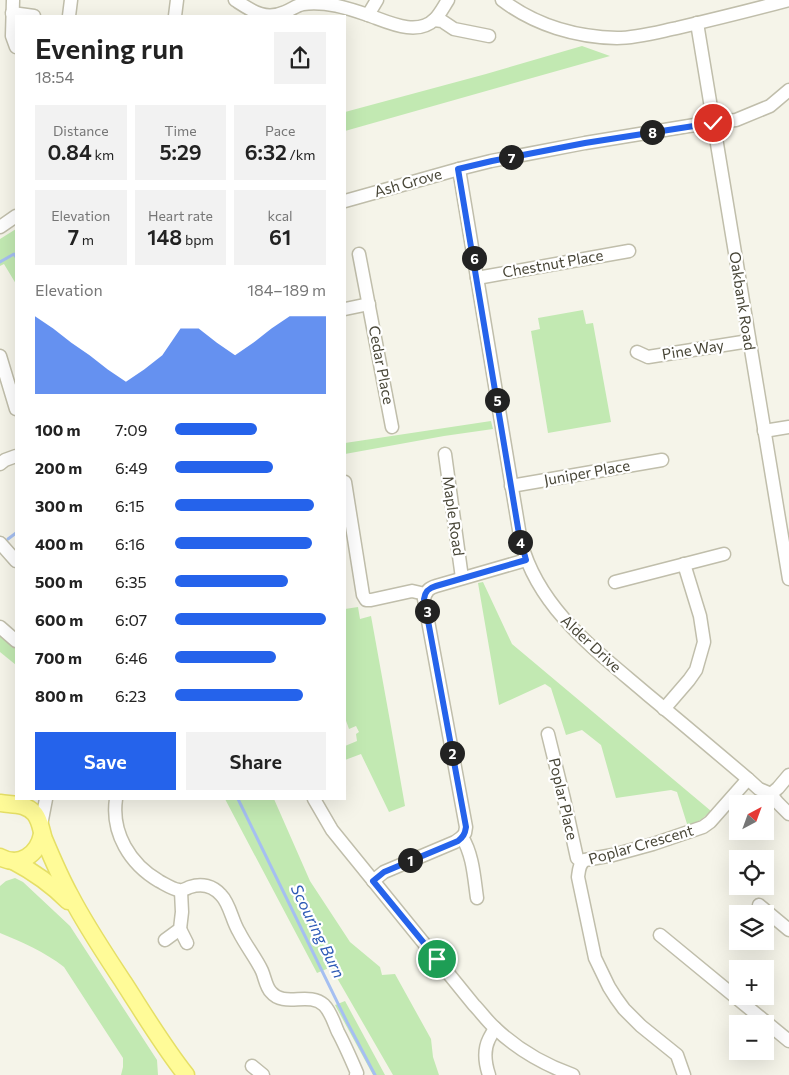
<!DOCTYPE html>
<meta charset="utf-8">
<style>
:root{--surface:#fff;--page:#f2f2f2;--text:#222;--muted:#767676;--accent:#2563eb}
body{margin:0;font-family:Commissioner,sans-serif;background:var(--page);color:var(--text);height:100vh;display:flex;flex-direction:column;font-size:19px;white-space:nowrap}
*{box-sizing:border-box;margin:0}
p{font-size:16px;color:var(--muted)}
.icon{flex:none;width:28px;height:28px;fill:none;stroke:currentColor;stroke-width:2;stroke-linecap:round;stroke-linejoin:round}
.map{position:relative;flex:1;overflow:hidden}
.panel{position:absolute;left:15px;top:15px;width:331px;height:785px;display:flex;flex-direction:column;background:var(--surface);border-radius:0px;box-shadow:0 5px 20px #0002}
.panel>*{flex:none}
.needle{width:32px;rotate:41deg}
.controls{position:absolute;left:729px;top:795px;display:grid;gap:10px}
.controls a{display:grid;place-items:center;width:45px;height:45px;border-radius:0px;background:var(--surface);box-shadow:0 5px 20px #0002;font-size:25px}
.pin{position:absolute;display:grid;place-items:center;width:42px;height:42px;color:#fff;margin:-21px;border:2px solid #fff;border-radius:50%;box-shadow:0 1px 5px #0007}
.km{position:absolute;width:25px;height:25px;margin:-12px;border-radius:50%;background:#222;color:#fff;font-size:14px;line-height:25px;text-align:center}
.round{display:grid;place-items:center;flex:none;width:52px;height:52px;border-radius:0px;background:var(--page)}
.overview{display:flex;align-items:center;justify-content:space-between;height:85px;padding:0 20px}
h1{font-size:28px;font-weight:600;line-height:38px}
.stats{display:grid;grid-template-columns:repeat(3,1fr);gap:8px;height:85px;padding:5px 20px}
.stats div{display:grid;align-content:center;border-radius:0px;background:var(--page);text-align:center}
.stats b{font-size:21px;font-weight:600}
.stats small{font-size:14px;font-weight:400}
.stats p{font-size:14px}
.chart{height:140px;padding:10px 20px}
.chart p{display:flex;justify-content:space-between}
.chart svg{width:100%;height:90px;margin-top:5px;fill:var(--accent);opacity:.7}
.primary-button{display:flex;gap:10px;margin-top:auto;padding:10px 20px}
.primary-button a{flex:1;height:58px;border-radius:0px;background:var(--accent);color:#fff;font-size:20px;font-weight:600;line-height:58px;text-align:center}
.primary-button a+a{background:var(--page);color:var(--text)}
ul{padding:0 20px;list-style:none;font-size:16px}
li{display:grid;grid-template-columns:80px 60px 1fr;align-items:center;height:38px}
li i{height:12px;border-radius:6px;background:var(--accent)}
.map>svg:first-child{display:block}
.green{fill:#c2e9b2}
.lines{fill:none;stroke-linecap:round;stroke-linejoin:round}
.stream{stroke:#a5bff1;stroke-width:3}
.minor-casing{stroke:#c0beab;stroke-width:15}
.major-casing{stroke:#e5df66;stroke-width:19}
.minor{stroke:#fff;stroke-width:12}
.major{stroke:#fffb98;stroke-width:16}
.route-casing{stroke:#fff;stroke-width:10}
.route{stroke:#2563eb;stroke-width:6}
.labels{text-anchor:middle;stroke-width:4.5;stroke-linejoin:round;paint-order:stroke}
.street-label{font-size:15px;fill:#484637;stroke:#fff}
.water-label{font-size:16px;font-style:italic;fill:#2e5bb6;stroke:#fff}
</style>
<div class="map">
<svg width="789" height="1075" viewBox="0 0 789 1075">
<rect width="100%" height="100%" fill="#f5f4e9"/>
<g class="green">
<path d="M582,46l28,10 -265,75v-19l141,-38z"/>
<path d="M16,229v55l-12,-20 -4,2v-27z"/>
<path d="M583,310l3,14 7,-1 18,99 -63,11 -17,-102 9,-2 -2,-11z"/>
<path d="M491,421l2,8 -49,7 -99,18v-11z"/>
<path d="M483,582l29,62 199,167 -9,8 -14,8 -11,-35 -6,-2 -55,8 -15,-53 -19,-15 -16,5 -15,-47 -6,-4 -46,21 -21,-122z"/>
<path d="M358,607l2,12 11,-3 19,105 15,85 -16,6 -28,-58 -16,6v-14l12,-5 -1,-7 3,-2 -3,-6 -7,3 -4,-11v-109z"/>
<path d="M0,636l16,12v17l-16,-13z"/>
<path d="M225,799h49l36,82 40,61 30,25 2,8 13,-1 36,65 2,18 6,18h-46l-60,-104 -4,-3 -12,5z"/>
<path d="M15,878l8,4 47,44 87,134 1,15h-37l2,-8v-9l-59,-91c-19,-15 -42,-25 -64,-34v-47l6,-5z"/>
<path d="M345,1001l40,74h-12l-38,-70z"/>
</g>
<g class="lines">
<g class="stream">
<path d="M0,262l14,-8 2,3"/>
<path d="M8,539l8,-6"/>
<path d="M238,799l109,223 28,53"/>
</g>
<defs>
<g id="minor">
<path d="M13,0l-1,36 4,11"/>
<path d="M235,0c17,11 30,21 50,12 6,-2 12,-7 18,-8 23,-3 44,4 65,11l9,-15"/>
<path d="M502,0c33,25 74,37 115,38 20,0 41,-6 60,-10 38,-9 75,-18 112,-28"/>
<path d="M12,13l22,3"/>
<path d="M368,15c20,7 49,22 67,4 5,-5 9,-13 13,-19"/>
<path d="M69,16l2,-16"/>
<path d="M175,16l2,-16"/>
<path d="M434,20l8,1 12,8 35,7"/>
<path d="M697,23l92,556"/>
<path d="M459,169l62,373c18,68 77,110 127,153 34,28 67,56 100,84l11,10 12,5 6,8 12,12"/>
<path d="M345,201l114,-32 32,-8 94,-18 122,-20 29,-3 34,-14 19,-16"/>
<path d="M0,227l16,-11"/>
<path d="M359,254l33,173"/>
<path d="M477,278l152,-27"/>
<path d="M345,309l24,-5"/>
<path d="M637,352l11,5 101,-16"/>
<path d="M0,356l16,53"/>
<path d="M764,431l25,-4"/>
<path d="M445,454l17,124"/>
<path d="M0,464l5,-4 11,-4"/>
<path d="M345,482l18,113 3,5h5l41,-9 13,3"/>
<path d="M511,486l151,-26"/>
<path d="M0,543l16,18"/>
<path d="M615,582l109,-28"/>
<path d="M0,627l16,14"/>
<path d="M664,709l25,-29 7,-10 8,-28 -4,-26 -16,-52"/>
<path d="M548,734l16,65 13,59 5,4"/>
<path d="M771,794l7,-6 11,-13"/>
<path d="M116,799c-5,34 14,65 43,82 6,3 13,8 20,9 4,1 8,-2 11,-3 12,-4 23,-1 31,8 9,9 11,26 18,37 7,14 17,26 23,39 3,7 4,16 9,21 13,16 38,-1 53,13 7,7 10,18 14,27 7,13 13,27 19,41l-1,2"/>
<path d="M314,799l18,31 142,175c7,7 13,16 21,23 22,21 50,37 78,47"/>
<path d="M41,825l5,-26"/>
<path d="M373,881l11,-9 71,-30 7,-5"/>
<path d="M477,898c-3,-21 -4,-43 -15,-61l3,-4 1,-6 -42,-228c2,-8 5,-11 12,-13l90,-26"/>
<path d="M759,905l30,25"/>
<path d="M180,929l7,14"/>
<path d="M660,935l129,106"/>
<path d="M165,940l15,-11 2,-17 -1,-21"/>
<path d="M252,1066l11,9"/>
<path d="M489,1075c-4,-12 -6,-24 0,-36 2,-4 4,-7 6,-11"/>
<path d="M684,1075l-7,-20 -36,-29 -17,-17 -8,-11 -7,-11 -14,-29 -17,-81c1,-7 1,-13 7,-17l28,-5 40,-11 50,-17 7,-5 38,-43"/>
</g>
<g id="major">
<path d="M0,803c13,2 26,0 35,11 6,8 6,17 9,25 8,19 16,38 26,56 16,31 35,59 54,88 20,31 39,63 62,92"/>
<path d="M0,857c20,11 38,-3 42,-23"/>
<path d="M13,861c21,11 38,23 55,40"/>
</g>
</defs>
<use href="#minor" class="minor-casing"/>
<use href="#major" class="major-casing"/>
<use href="#minor" class="minor"/>
<use href="#major" class="major"/>
</g>
<g class="lines">
<defs>
<path id="route" d="M437,959l-64,-78 11,-9 74,-31c5,-4 7,-7 8,-14l-42,-228c1,-8 5,-11 12,-13l90,-26 -7,-26 -61,-365 34,-8 93,-18 128,-20"/>
</defs>
<use href="#route" class="route-casing"/>
<use href="#route" class="route"/>
</g>
<g class="labels">
<g class="street-label">
<text transform="translate(408 183) rotate(-16)" y="5">Ash Grove</text>
<text transform="translate(553 264) rotate(-10)" y="5">Chestnut Place</text>
<text transform="translate(742 301) rotate(81)" y="5">Oakbank Road</text>
<text transform="translate(693 350) rotate(-9)" y="5">Pine Way</text>
<text transform="translate(381 365) rotate(79)" y="5">Cedar Place</text>
<text transform="translate(587 473) rotate(-10)" y="5">Juniper Place</text>
<text transform="translate(453 516) rotate(82)" y="5">Maple Road</text>
<text transform="translate(591 644) rotate(43)" y="5">Alder Drive</text>
<text transform="translate(563 799) rotate(77)" y="5">Poplar Place</text>
<text transform="translate(641 845) rotate(-16)" y="5">Poplar Crescent</text>
</g>
<g class="water-label">
<text transform="translate(318 931) rotate(64)" y="6">Scouring Burn</text>
</g>
</g>
</svg>
<div class="controls">
<a><svg class="needle" viewBox="-14 -14 28 28"><path d="M0-13l5 13h-10z" fill="#e53935"/><path d="M0 13l5-13h-10z" fill="#767676"/></svg></a>
<a><svg class="icon" aria-label="locate" viewBox="0 0 24 24"><circle cx="12" cy="12" r="6"/><path d="M12 2v4M12 18v4M2 12h4M18 12h4"/></svg></a>
<a><svg class="icon" aria-label="layers" viewBox="0 0 24 24"><path d="M12 4l9 5-9 5-9-5zM3 14l9 5 9-5"/></svg></a>
<a>+</a>
<a>−</a>
</div>
<div class="pin" style="left:437px;top:959px;background:#1e9e55"><svg class="icon" aria-label="arrive" viewBox="0 0 24 24"><path d="M6 21V4h12l-3 4 3 4H6"/></svg></div>
<div class="pin" style="left:713px;top:123px;background:#d93025"><svg class="icon" aria-label="check" viewBox="0 0 24 24"><path d="M5 12l5 5 9-10"/></svg></div>
<b class="km" style="left:410px;top:860px">1</b>
<b class="km" style="left:452px;top:753px">2</b>
<b class="km" style="left:427px;top:611px">3</b>
<b class="km" style="left:520px;top:542px">4</b>
<b class="km" style="left:497px;top:400px">5</b>
<b class="km" style="left:474px;top:258px">6</b>
<b class="km" style="left:511px;top:157px">7</b>
<b class="km" style="left:652px;top:132px">8</b>
<section class="panel">
<div class="overview"><div><h1>Evening run</h1><p>18:54</p></div><a class="round"><svg class="icon" aria-label="share" viewBox="0 0 24 24"><path d="M12 15V3M7 8l5-5 5 5M5 13v7h14v-7"/></svg></a></div>
<div class="stats">
<div><p>Distance</p><b>0.84<small> km</small></b></div>
<div><p>Time</p><b>5:29</b></div>
<div><p>Pace</p><b>6:32<small> /km</small></b></div>
</div>
<div class="stats">
<div><p>Elevation</p><b>7<small> m</small></b></div>
<div><p>Heart rate</p><b>148<small> bpm</small></b></div>
<div><p>kcal</p><b>61</b></div>
</div>
<div class="chart"><p><span>Elevation</span>184–189 m</p>
<svg viewBox="0 0 160 44" preserveAspectRatio="none"><path d="M0 44V6L10 12L20 19L30 25L40 32L50 38L60 32L70 25L80 12L90 12L100 19L110 25L120 19L130 12L140 6L150 6L160 6V44z"/></svg>
</div>
<ul>
<li><b>100 m</b>7:09<i style="width:54%"></i></li>
<li><b>200 m</b>6:49<i style="width:65%"></i></li>
<li><b>300 m</b>6:15<i style="width:92%"></i></li>
<li><b>400 m</b>6:16<i style="width:91%"></i></li>
<li><b>500 m</b>6:35<i style="width:75%"></i></li>
<li><b>600 m</b>6:07<i style="width:100%"></i></li>
<li><b>700 m</b>6:46<i style="width:67%"></i></li>
<li><b>800 m</b>6:23<i style="width:85%"></i></li>
</ul>
<div class="primary-button"><a>Save</a><a>Share</a></div>
</section>
</div>
